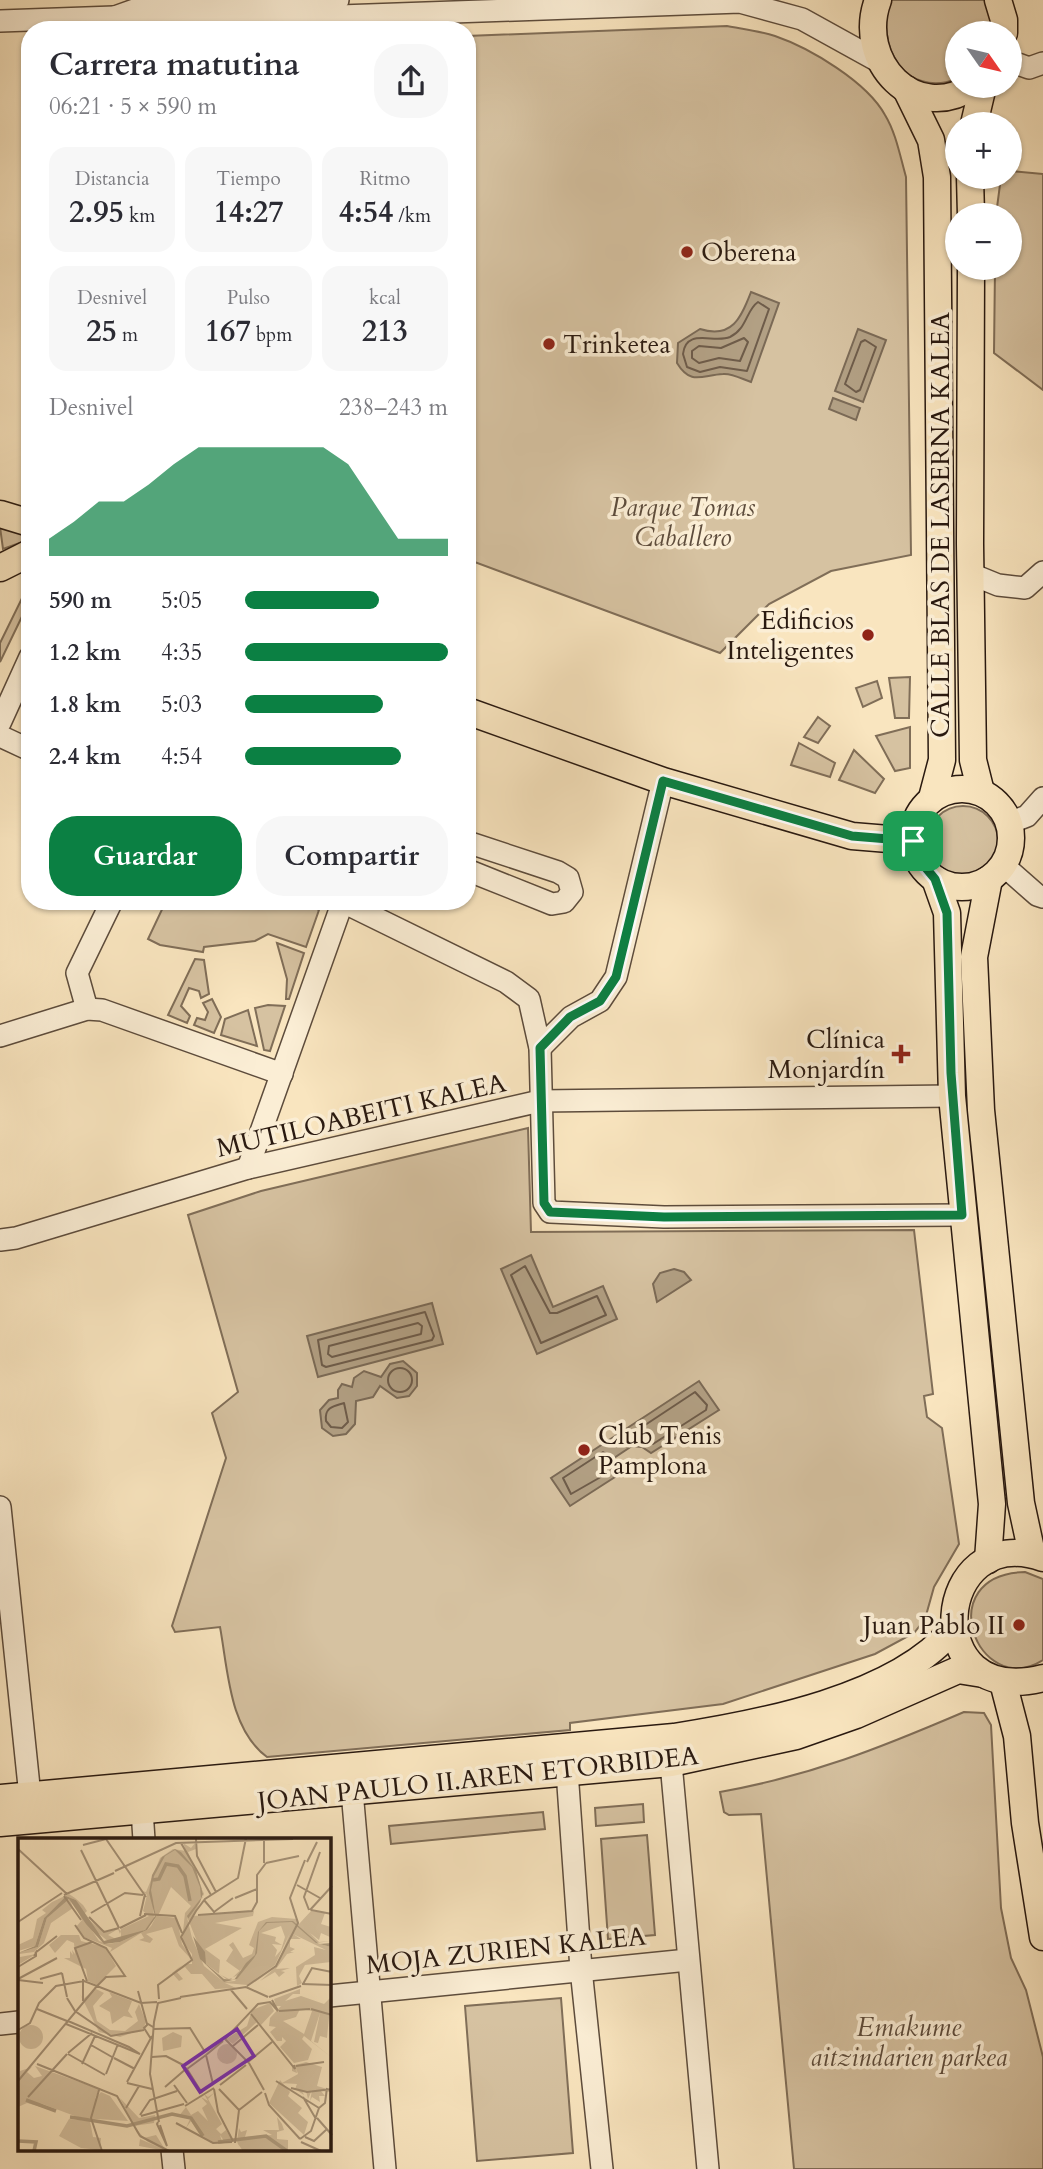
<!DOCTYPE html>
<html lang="es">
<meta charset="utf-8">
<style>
:root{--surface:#fff;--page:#f7f7f7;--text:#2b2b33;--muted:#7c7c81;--accent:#0b8043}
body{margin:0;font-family:Cardo,serif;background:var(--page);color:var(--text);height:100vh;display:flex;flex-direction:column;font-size:26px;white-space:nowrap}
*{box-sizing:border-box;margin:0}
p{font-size:23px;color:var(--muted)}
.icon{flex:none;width:38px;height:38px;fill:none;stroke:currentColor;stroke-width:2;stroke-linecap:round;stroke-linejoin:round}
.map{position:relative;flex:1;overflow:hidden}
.sheet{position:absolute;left:21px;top:21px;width:455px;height:889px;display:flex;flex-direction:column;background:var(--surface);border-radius:28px;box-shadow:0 2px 5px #0004}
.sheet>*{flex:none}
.needle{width:46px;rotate:124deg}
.fabs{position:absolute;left:945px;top:21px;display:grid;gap:14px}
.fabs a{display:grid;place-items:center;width:77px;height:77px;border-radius:50%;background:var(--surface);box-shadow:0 2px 5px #0004;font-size:35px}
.pin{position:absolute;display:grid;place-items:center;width:60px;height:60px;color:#fff;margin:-30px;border-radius:14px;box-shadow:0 4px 10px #0006}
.round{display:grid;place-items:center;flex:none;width:74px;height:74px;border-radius:28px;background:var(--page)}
.head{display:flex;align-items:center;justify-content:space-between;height:119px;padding:0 28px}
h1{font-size:32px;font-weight:600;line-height:52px}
.stats{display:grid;grid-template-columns:repeat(3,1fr);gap:10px;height:119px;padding:7px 28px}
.stats div{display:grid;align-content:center;border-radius:18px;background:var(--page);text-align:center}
.stats b{font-size:30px;font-weight:600}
.stats small{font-size:19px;font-weight:400}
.stats p{font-size:19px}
.chart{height:196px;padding:14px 28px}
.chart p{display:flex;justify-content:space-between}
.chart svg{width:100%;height:126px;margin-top:7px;fill:var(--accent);opacity:.7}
.primary-button{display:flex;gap:14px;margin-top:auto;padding:14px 28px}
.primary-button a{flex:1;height:80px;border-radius:28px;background:var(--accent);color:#fff;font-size:28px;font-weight:600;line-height:80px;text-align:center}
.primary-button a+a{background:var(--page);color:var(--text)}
ul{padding:0 28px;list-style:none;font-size:23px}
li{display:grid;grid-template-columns:112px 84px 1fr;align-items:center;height:52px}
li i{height:18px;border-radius:9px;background:var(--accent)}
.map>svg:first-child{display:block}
.green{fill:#d6c2a1;stroke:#806e58;stroke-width:2}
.water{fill:#b2a084;stroke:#7b6a56;stroke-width:2}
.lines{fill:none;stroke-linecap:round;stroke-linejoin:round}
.shore{stroke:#6e5c4a;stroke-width:2}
.minor-casing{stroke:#5d4c3c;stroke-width:24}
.major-casing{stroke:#291910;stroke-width:29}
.minor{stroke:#fbeed5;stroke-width:21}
.major{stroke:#f9e5bf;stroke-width:26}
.route-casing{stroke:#fff;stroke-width:14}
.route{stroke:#0b8043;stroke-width:9}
.poi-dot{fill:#8f2418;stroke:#fbeed5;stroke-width:2.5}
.labels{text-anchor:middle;stroke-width:7;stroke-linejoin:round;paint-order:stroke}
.poi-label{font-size:26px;fill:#291910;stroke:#fbeed5;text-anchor:start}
.park-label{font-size:26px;font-style:italic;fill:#5d4c3c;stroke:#fbeed5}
.street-label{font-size:26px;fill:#291910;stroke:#fbeed5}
.inset-river{fill:none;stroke:#b2a084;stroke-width:3.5}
.inset-road{fill:none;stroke:#a69379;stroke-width:2}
.view{fill:#7b2cbf;fill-opacity:0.15;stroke:#7b2cbf;stroke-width:3.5}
.inset-edge{fill:none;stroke:#291910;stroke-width:3.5}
</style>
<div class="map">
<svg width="1043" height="2169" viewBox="0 0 1043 2169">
<rect width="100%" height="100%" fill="#f9e5bf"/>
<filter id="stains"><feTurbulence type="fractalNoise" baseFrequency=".00286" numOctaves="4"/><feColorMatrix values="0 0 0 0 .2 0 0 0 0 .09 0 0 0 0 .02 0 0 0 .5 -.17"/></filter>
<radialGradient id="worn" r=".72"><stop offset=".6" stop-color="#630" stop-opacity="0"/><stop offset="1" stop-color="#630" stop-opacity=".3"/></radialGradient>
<g class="green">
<path d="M891,0h94l6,12 1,21h-35v46c-52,20 -83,-35 -66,-79z"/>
<path d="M727,26c16,3 33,5 48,10 35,12 92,46 110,79 11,18 15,41 21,62l5,378 -80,16 -62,33 -49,49 -248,-92 -5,10v-535z"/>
<path d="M1010,171l33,3v216l-49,-37 1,-85h15v-53h-14l5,-38h9z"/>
<path d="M0,527l28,3v10l-25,9z"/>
<path d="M30,582v18l-30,62v-19z"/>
<path d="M910,677l-1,41h-14l-6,-40z"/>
<path d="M877,681l5,17 -19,9 -7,-19z"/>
<path d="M818,717l12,9 -12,17 -14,-6z"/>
<path d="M910,727v41l-15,3 -19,-35z"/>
<path d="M799,743l36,20 -5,14 -39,-12z"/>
<path d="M854,750l30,29 -9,14 -36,-13z"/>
<circle cx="963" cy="841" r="35"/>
<path d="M166,901h136l17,9 -13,37 -38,-13 -13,7 -51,6 -1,5 -43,-7 -12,-6z"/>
<path d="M277,943l27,10 -15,46h-3l1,-20z"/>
<path d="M195,959l9,1 5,34 -8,4 -2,-7 -10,-3 -8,18 9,10 -3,7 -19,-8z"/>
<path d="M212,999l9,18 -7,16 -20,-8 3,-7 8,2 3,-8 -5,-9z"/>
<path d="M268,1005l17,1 -15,45 -6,-1 -9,-42z"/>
<path d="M248,1010l9,36 -36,-11 4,-16z"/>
<path d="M528,1128l3,104 383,-2 19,164 -9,2 3,21 15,11 17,116 -25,43 -9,32 -11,14 -39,21 -152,50 -153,19v7l-303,27c-38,-28 -39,-87 -47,-130l-45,5 -3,-6 54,-168 -14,-45 26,-21 -50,-177 73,-24z"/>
<path d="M975,1256h13l25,239h-13z"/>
<path d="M1025,1572l18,7v81c-66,41 -113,-86 -18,-88z"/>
<path d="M964,1712l20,1 7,12 10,183 10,50 15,32 17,67v112h-249l-33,-355 -32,1 -5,-3 -4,-20c90,-16 160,-44 244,-80z"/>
<path d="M643,1804l1,18 -48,4 -1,-18z"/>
<path d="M543,1812l2,17 -154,15 -2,-18z"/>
<path d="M647,1835l8,100 -47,4 -7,-100z"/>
<path d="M561,1998l12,155 -96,8 -12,-155z"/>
</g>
<g class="water">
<path d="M751,292l28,11 -28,79c-9,-3 -19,-9 -28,-8 -21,1 -32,12 -46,-11l1,-20 22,-14c32,10 41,-11 51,-37z"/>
<path d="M858,329l28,11 -23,62 -28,-11z"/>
<path d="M833,398l27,10 -4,12 -27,-11z"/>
<path d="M531,1255l22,52 50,-21 14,33 -80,35 -36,-85z"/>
<path d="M674,1269l10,3 7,8 -34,22 -4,-18 7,-11z"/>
<path d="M432,1303l11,41 -125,33 -11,-41z"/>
<path d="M403,1361l14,12v13l-8,10 -12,2 -17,-12 -7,11 -17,4 -1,23 -9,10 -13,2 -11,-8 -2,-18 9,-10 9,-2v-8l4,-6 10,3 2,-9 10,-7 17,6 9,-13z"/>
<path d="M699,1381l20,29 -68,43 -9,-6 -10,-1 -18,12 1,19 -45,29 -19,-28z"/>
</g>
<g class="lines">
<g class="shore">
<path d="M758,302l11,7 -22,62 -27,-4 -20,5 -13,-5 -4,-13c3,-27 31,-10 47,-17 17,-8 16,-27 28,-35z"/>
<path d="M744,338l4,4 -8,19 -21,-3 -20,5 -7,-5v-7l7,-5 22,2z"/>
<path d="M865,340l11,7 -16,43 -4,2 -11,-8 16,-42z"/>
<path d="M525,1266l25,47h7l40,-17 9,19 -65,28 -30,-68z"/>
<path d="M425,1312l9,24 -2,4 -106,27 -4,-2 -4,-25z"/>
<path d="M418,1323l4,3 -1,8 -89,23 -4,-3 1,-8z"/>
<circle cx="400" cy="1380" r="12"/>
<path d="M695,1392l12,13 -1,5 -53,34 -21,-7 1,-4z"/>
<path d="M344,1403l4,19 -6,6 -11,-1 -5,-6c-2,-14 8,-15 18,-18z"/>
<path d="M603,1452l5,3 -2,19 -35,20 -8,-16z"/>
</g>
<defs>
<g id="minor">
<path d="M115,17l25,-9 198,-8"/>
<path d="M0,21l114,-4 26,6 600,-21 62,17 76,42"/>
<path d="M1010,61l19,7 14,-5"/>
<path d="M971,574l27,11 27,3 18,-16"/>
<path d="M0,723l30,-66"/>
<path d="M0,736l30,14"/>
<path d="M1009,823l18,-7 16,-18"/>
<path d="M467,842l91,30 10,6 4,14 -8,10 -12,2 -85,-34"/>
<path d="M1003,865l34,30 6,2"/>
<path d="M341,901l165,81 23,17 11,49 4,155 6,9 114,5 298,-2"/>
<path d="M87,1009l-10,-36 35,-72"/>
<path d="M0,1036l87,-27 15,1 180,64"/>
<path d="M540,1048l31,-31 29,-16 16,-24 47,-196"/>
<path d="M248,1168l95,-267"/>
<path d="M0,1240l16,-2 232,-70 292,-67 412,-5"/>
<path d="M0,1507l30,289"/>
<path d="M671,1763l37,406"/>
<path d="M567,1771l14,198 21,200"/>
<path d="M352,1791l33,378"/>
<path d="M142,1810l2,30"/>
<path d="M329,1996l359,-36"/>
<path d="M0,2024l19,-2"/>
<path d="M172,2150l2,19"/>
</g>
<g id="major">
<path d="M878,0c-23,62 38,125 95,86"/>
<path d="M998,0l6,20v13"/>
<path d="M906,89l25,51 6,37 5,583 -10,38"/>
<path d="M974,124l9,-38"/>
<path d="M970,177l1,38"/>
<path d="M971,268l-1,276 3,216 8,32"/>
<path d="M0,514l30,9"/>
<path d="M0,568l30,-15"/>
<path d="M467,711l196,70 189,55 61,5"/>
<circle cx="962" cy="838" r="49"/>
<path d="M935,879l12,34 5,183 40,408 -4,56"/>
<path d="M989,879l-15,78 7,153 40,393 11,51"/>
<path d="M1043,1558c-110,-38 -126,152 0,120"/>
<path d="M1003,1682l14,54 8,87 18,114"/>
<path d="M0,1798l674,-61c85,-13 222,-39 279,-108"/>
<path d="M0,1823l671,-60 125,-27 60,-21 102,-45 25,4"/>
</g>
</defs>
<use href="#minor" class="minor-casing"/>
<use href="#major" class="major-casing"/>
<use href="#minor" class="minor"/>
<use href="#major" class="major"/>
</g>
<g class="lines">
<defs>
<path id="route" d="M663,781l189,55 61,5 3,15 19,23 12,34 4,160 11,142 -298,2 -114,-5 -6,-9 -4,-155 30,-31 30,-16 16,-24z"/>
</defs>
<use href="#route" class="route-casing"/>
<use href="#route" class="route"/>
</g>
<g class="poi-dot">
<circle cx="687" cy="252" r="7"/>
<circle cx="549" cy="344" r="7"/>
<circle cx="868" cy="635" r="7"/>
<path d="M897.5 1043.5h7v7h7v7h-7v7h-7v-7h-7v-7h7z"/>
<circle cx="584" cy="1450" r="7"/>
<circle cx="1019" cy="1625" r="7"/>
</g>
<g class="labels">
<g class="poi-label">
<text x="701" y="261">Oberena</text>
<text x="563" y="353">Trinketea</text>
<text x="854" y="629" text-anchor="end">Edificios<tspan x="854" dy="30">Inteligentes</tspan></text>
<text x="885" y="1048" text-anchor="end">Clínica<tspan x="885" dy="30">Monjardín</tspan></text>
<text x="598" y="1444">Club Tenis<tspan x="598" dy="30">Pamplona</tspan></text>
<text x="1005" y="1634" text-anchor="end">Juan Pablo II</text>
</g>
<g class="park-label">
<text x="683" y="516">Parque Tomas<tspan x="683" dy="30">Caballero</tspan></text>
<text x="909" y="2036">Emakume<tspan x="909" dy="30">aitzindarien parkea</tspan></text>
</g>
<g class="street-label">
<text transform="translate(940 525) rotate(-90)" y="9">CALLE BLAS DE LASERNA KALEA</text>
<text transform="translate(361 1115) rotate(-13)" y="9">MUTILOABEITI KALEA</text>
<text transform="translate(478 1778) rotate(-6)" y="9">JOAN PAULO II.AREN ETORBIDEA</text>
<text transform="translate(506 1950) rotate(-6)" y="9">MOJA ZURIEN KALEA</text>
</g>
</g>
<g transform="translate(18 1838)">
<rect width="313" height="313" fill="#f9e5bf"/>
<path d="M165,5l8,5 4,-5 1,6 -8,3 16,42 -11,22 61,-5 -1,5 -38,7 27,5 -37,21 15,11 -1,14 10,5 9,-4 2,-4 -14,-10 7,-11 -4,-5 4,-3 10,16 9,-4 2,-6 -5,-3 9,-23 14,-5 25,2 2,5 12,-13 14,2 -4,11 10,3 -1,10 -9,-4 -2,7 -9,-7 9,9 12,-1 -15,2 15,4v15l-26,3 -6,11 3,7 -5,3 -1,-19 19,-12 -1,-8 12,3 -33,-16 8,5h-11v8l5,2 -5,3h4l-7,2 -11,15 14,-1 -9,3 4,1 -6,5 -4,-5 -15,9 16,-14 14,-34 -15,32 -28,20 -22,-2 11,5 -21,1 -13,-15h-11l-6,-7 -8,5 6,7 -4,2 -7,-8 10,-8 -5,5 10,-6h5v-10l-10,-13 3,-28 6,-7 -20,-19 -13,29 19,2 5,26 9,13 -6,7 5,-6 -11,-12 -7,-19 -26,7 7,5 -3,4 -11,-3 5,-2 -3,-5 -31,19 2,-4 -28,-11 -8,-10 6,-7 -7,-15 24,36 9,3 12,-2 27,-12 4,-4 5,-9 -3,-15 1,17 -9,11 -27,11 -8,2 -19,-16 -11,-18 -4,-9 -10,-4 -22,22 -9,28 -17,5v-6l15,-7 4,-19 9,-6 -4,-3 10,-8 15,-7 2,-1 6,4 8,7 4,6 -4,4 16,13 8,4 11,-4 3,3 -1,3 -2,-5 -10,6 10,5 3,-3v-8l28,-13 -6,-5 4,-16 -5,-4 4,1 14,-34 13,-9 13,2zM184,50l1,9 -15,22 18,45 23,17 27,-26 -21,26 -11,1 -20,-16 -12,-28 -5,-21 14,-19zM263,88l4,11 -4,13 -6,7 2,-7 -5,-6 10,1 -7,-4 1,-4 -15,-4zM52,61l3,9 -22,15 -7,20 -10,9 -15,2 1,3 16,-3 -18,11v-12l20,-6 9,-29 12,-15zM43,97h18l2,6 24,6 11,19 -19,19 -9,-4 -2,-12 -22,-11h6v-7l3,4 -1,-5 3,4 -1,-11 -7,-3 -12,13 -6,-8zM78,151l8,4 -11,13 4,15 13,9 15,1 13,-10 -3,-9 4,-8 7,18 -3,7 -23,8 -21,-5 -19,-38 3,5zM282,151v5h-7l-8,7 16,-5 23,8 7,-7 -4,41 -7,-2 -2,7 -4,-1 6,-29 -9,28 20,16 -27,-21 -2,3 10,10 -4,11 -14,3 -14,-16 6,-6 -4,-4v4h-5l-7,-9 6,-5 -7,-1 1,-8 11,-12h-5l-2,-7zM282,171l12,2 -8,23 -21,-13 13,-4zM91,154l23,9 -4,10 5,7 -9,-2 -12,8 -2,-12 -11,-6 13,-9zM252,165l4,8 -13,14 -3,-4 -25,23 -7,-5 21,-13 5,-16zM1 199a12 12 0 1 1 24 0a12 12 0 1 1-24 0ZM155,194l9,4 -1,11 -18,4 -1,-13zM199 216a10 10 0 1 1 20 0a10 10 0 1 1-20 0ZM288,224l16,5 -5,19 14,4v-6v8l-10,-1 4,5h-6l1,6 -8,-5 -2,4 2,-11 -4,9 -2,-8h-4l2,4 -9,-6 2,-5 -15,-1 16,-9 -2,-6 1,5 -5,-2v-5zM17,228l64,23 -4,10 6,-7 9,4 18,25 -48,-3 -40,-15 15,8 -28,-8 -9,4 2,-36 12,-4 -5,5 7,6 8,-2zM262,242l10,12 -2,4 14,12 -4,5 10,9 -4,13 -35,-32zM196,255l-6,6 14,25 -6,5 5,5 5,-4 6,10 -8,1 -4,-6 2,7h-9l-14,-8 -8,-13 -5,7 4,-9 -11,-3 7,-9 5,8 7,-4 10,10 -6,-13 5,-4 -6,-7 7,4 -4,-7 4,3zM102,260l19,20 16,-3 -1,8 -20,3 10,12 12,-3 10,16 -27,-5 1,-7 23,10 -15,-7 -11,-9zM259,279l5,7 2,6 -7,2v7l11,1v11h-45l-5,-7 2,7 -3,-10 2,-13 2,4 6,-2 -2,7 27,-2 -9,-5h16zM51,281l21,2 3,16 8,1 -1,12 -19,-2 -22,-12z" fill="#d6c2a1" fill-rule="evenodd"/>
<path d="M157,11l6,3 15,18 7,24 -3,8 -12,17 5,17 12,16 1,12 18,15 10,1 12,-17 9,-8 3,-23 8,-10 27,-1 26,23 13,-1 -1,4 -15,-4 -24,-21 -25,1 -8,8 -2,22 -3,5 -17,21 -13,3 -24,-23 -13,-43 14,-18 -1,-11 -8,-20 -17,-17 -10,6 -11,20 -3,14 5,27 -9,13 -27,12 -16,2 -18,-20 -17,-25 -22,19 -9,29 -20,6 17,-7 9,-28 22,-22 10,4 28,41 41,-11 10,-14 -6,-23 3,-18 10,-18z" fill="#b2a084"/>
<path class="inset-river" d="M135,42l6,-1 7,-15 12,2 7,10 5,25M8,262l30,11M52,279l57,9 45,-12 19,4 12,18M0,303l18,1 -2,9M200,304l48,-6 21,15"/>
<path class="inset-road" d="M88,1l40,58M178,1l1,17 19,36M246,2v23M163,5l30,52M65,7l23,-6M0,11l49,45M63,12l38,78M289,24l10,-20M248,25l33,-7M97,33l61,-28 117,-4M279,47l23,13M46,57l50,-22M46,58l17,24M217,60l22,-9M186,62l10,12 19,-14M291,72l-5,-13 16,-45M292,72l22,-24M293,72l21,4M73,75l34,-20 18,2M126,76l31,2 7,17M180,77l54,-4 5,-9v-27l9,-12M122,78l5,-22M71,79l15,15 15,-4M0,84l44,-29M57,87l9,13 22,10 19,28 -19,1 -9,9M102,90l26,-13M17,115l22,-17M0,129l18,-11v-3l-2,3M44,135l5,24M0,141l39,-21M22,141l22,-6M65,141v22M0,142l25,3M69,143l-12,-33 17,-6M284,146l30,1M285,146l9,-16 20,4M229,148l29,-20 22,-43 -8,-25 15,-38M213,152l16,19M120,153l9,33M162,159l66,-10 22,10M251,159l32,-11M49,160l8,13 36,25 33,-6M141,161l-1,-14 34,-25 -11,-23 15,-26 9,-12 33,-21 8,-40M19,171l30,12M293,171l21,6M261,173l31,-2M233,176l44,55 -1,-4M50,183l61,26 11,7 -74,-30zM136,191l36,-1 15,24M0,192l12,-7 9,-20 17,-17 28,-5 57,22 16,-1M133,201l-7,-11 4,-4 5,3M207,201l33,-35 12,-2 8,9 -6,-11M207,201l24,24 15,27M73,207l21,12M215,208l25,-21M50,215l24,-20M50,216l37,21M188,217l7,29M188,217l17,-14M134,219l14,-1 19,10M96,220l21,11M230,224l24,-20M19,226l80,32 23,40M64,226l13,-28M278,228l28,-4M169,231l15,24M169,231l19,-14M88,236l12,-30M0,243l79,-95M258,243l43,27M109,244l25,-46M109,245l25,6M156,247l13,18M202,247l26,-20M147,249l22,-19M273,250l16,4 25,-3M196,251l4,23 15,29M201,251l20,21M81,252l-8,28 11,33M247,255l4,12 31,34M10,259l39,-43M285,259l13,22M167,268l29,-18M108,270l13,-22M301,270l6,-5 2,-15M122,277l10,-15 27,-9M123,278l43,-12M299,280l15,17M140,284l-1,2 10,22 -7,-21M141,284l-9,-48 4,-52 4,-19 23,-5M158,285l37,20 19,-1M122,298l29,15M287,299l9,4 13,-12M282,301l11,-8 8,-23M283,304l20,9M217,305l4,-33 23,-18"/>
<path class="view" d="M219,191l17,27 -54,36 -17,-26z"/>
<rect width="313" height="313" class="inset-edge"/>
</g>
<rect width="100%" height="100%" filter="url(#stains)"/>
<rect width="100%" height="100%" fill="url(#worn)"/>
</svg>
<div class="fabs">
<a><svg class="needle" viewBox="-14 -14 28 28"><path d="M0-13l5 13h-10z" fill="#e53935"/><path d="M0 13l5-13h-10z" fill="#7c7c81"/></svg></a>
<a>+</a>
<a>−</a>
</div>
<div class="pin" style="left:913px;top:841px;background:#1e9e55"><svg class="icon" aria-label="arrive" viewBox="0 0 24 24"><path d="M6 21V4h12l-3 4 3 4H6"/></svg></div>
<section class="sheet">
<div class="head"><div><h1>Carrera matutina</h1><p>06:21 · 5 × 590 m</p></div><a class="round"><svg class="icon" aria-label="share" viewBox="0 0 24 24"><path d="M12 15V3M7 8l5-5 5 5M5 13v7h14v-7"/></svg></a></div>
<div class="stats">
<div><p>Distancia</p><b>2.95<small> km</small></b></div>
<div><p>Tiempo</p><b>14:27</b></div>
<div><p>Ritmo</p><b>4:54<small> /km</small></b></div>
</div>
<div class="stats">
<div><p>Desnivel</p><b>25<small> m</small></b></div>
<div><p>Pulso</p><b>167<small> bpm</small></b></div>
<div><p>kcal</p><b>213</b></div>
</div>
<div class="chart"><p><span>Desnivel</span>238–243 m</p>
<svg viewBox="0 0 160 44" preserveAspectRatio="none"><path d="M0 44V38L10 32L20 25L30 25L40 19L50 12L60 6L70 6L80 6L90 6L100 6L110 6L120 12L130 25L140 38L150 38L160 38V44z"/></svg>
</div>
<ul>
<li><b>590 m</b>5:05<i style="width:66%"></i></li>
<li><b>1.2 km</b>4:35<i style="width:100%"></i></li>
<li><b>1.8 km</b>5:03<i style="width:68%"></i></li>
<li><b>2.4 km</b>4:54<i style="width:77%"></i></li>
</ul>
<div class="primary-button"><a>Guardar</a><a>Compartir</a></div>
</section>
</div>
